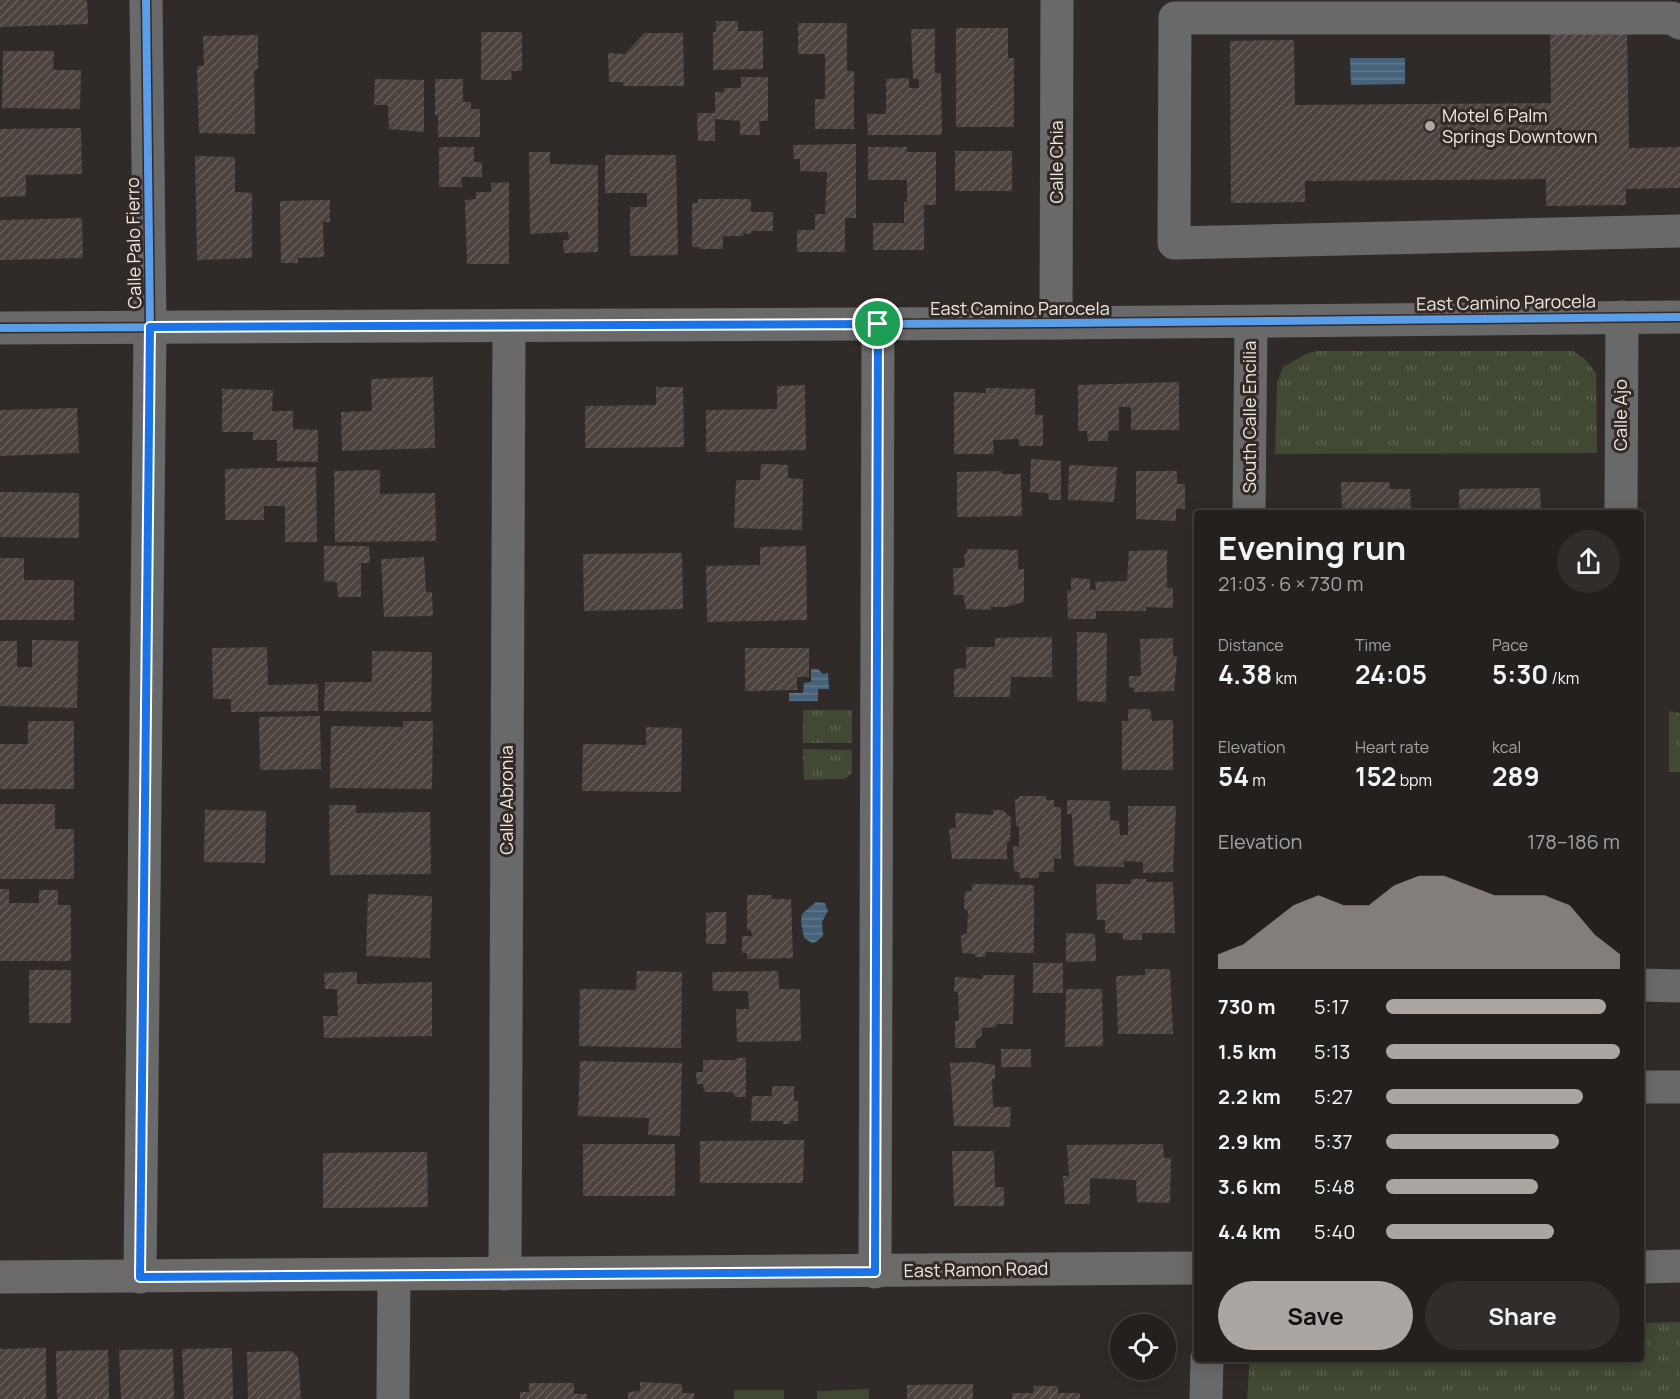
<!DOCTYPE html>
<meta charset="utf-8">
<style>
:root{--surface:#24201e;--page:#302d2b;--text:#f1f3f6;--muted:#a3a3a4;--line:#413e3c;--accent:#aca6a3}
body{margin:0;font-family:Manrope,sans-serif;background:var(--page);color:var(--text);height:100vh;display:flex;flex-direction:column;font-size:22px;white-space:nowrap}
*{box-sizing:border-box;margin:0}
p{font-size:20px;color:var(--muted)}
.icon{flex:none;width:33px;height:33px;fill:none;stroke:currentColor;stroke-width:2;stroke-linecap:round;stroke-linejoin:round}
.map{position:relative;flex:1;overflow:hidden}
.sheet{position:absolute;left:1194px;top:510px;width:450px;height:852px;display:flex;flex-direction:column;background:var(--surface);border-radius:6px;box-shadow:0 3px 15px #0003,0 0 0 2px var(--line)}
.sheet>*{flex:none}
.fabs{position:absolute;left:1110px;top:1314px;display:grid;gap:12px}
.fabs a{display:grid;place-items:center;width:66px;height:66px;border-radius:50%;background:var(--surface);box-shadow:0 3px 15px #0003,0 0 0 2px var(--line);font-size:30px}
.pin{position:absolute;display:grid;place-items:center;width:51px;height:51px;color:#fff;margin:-26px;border:3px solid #fff;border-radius:50%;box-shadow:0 2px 6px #0007}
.round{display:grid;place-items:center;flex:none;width:63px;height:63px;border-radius:32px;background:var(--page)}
.headline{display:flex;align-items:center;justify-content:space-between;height:102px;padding:0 24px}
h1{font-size:33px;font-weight:700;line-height:45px}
.metrics{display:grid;grid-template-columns:repeat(3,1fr);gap:9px;height:102px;padding:6px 24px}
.metrics div{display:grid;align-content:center}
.metrics b{font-size:26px;font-weight:700}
.metrics small{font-size:16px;font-weight:400}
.metrics p{font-size:16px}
.chart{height:168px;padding:12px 24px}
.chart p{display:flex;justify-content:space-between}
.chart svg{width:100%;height:108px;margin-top:6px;fill:var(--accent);opacity:.7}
.cta{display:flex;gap:12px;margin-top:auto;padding:12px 24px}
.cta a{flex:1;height:69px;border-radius:36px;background:var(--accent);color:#111;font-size:24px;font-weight:700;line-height:69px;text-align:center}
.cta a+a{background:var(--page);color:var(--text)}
ul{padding:0 24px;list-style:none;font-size:20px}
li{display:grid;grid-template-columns:96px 72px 1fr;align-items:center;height:45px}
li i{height:15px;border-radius:8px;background:var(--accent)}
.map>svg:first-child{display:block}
.grass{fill:url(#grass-tufts)}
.pitch{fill:#414833}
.water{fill:url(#water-rules)}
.building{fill:url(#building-hatch)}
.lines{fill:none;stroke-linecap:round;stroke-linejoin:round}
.minor{stroke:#69696a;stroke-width:33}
.major{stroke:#6c6a69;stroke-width:33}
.cycleway-casing{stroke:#332a25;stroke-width:11}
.cycleway{stroke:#5a9eea;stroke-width:8}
.route-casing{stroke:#fff;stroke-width:12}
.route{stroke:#1a73e8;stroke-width:8}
.poi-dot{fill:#aca6a3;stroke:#332a25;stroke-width:2}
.labels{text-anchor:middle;stroke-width:6;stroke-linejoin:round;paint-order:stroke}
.poi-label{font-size:18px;fill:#efe9e5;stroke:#332a25;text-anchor:start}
.street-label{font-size:18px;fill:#efe9e5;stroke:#332a25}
</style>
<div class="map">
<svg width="1680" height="1399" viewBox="0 0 1680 1399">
<defs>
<pattern id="grass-tufts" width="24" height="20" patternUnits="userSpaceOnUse" patternTransform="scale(1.5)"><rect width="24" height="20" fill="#414833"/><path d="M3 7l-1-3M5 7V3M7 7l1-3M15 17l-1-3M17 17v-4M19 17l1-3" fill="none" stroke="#5d6250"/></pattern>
<pattern id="water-rules" width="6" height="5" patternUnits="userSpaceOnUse" patternTransform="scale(1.5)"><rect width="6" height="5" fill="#46637b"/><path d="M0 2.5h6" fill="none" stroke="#61798e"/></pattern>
<pattern id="building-hatch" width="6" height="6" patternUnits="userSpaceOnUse" patternTransform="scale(1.5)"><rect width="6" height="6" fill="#4c433f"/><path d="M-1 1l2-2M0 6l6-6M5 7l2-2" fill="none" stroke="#665e5b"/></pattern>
</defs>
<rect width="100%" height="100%" fill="#302b28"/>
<g class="grass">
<path d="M1317,351h256l13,9 10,13 1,80 -322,1 2,-72 6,-15 25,-14z"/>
<rect x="803" y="710" width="49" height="33"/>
<path d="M1669,711l11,2v59h-11z"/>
<path d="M803,749l49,1v23l-7,6 -41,1z"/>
<path d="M1680,1322v77h-433l3,-40h391v-36z"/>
</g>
<g class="pitch">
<path d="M869,1389v10h-52v-8z"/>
<rect x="734" y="1390" width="50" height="9"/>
</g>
<g class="water">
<path d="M1350,58h55v26l-54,1z"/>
<path d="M811,669h7l5,5 5,-1 1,16h-11v12h-29v-8h14l1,-10 7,-1z"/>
<path d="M816,902l9,1 3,8 -6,11 1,14 -7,6 -4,1 -8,-5 -3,-16 1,-8z"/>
</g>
<g class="building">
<path d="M0,0h87l1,24 -88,3z"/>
<path d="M716,21h22v10h25v38l-50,1v-38h3z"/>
<path d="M798,23h49v48h7v58h-39v-30h10v-45h-27z"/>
<path d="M956,28h52v30h6v69h-58z"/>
<path d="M911,29h24v44h6l1,62h-74l-1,-21h19v-35l23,-1v10h10v-9h-6z"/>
<path d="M481,32h41v39h-11l1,9h-31z"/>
<path d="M644,33h39l1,53h-61v-4h-14l-1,-29 17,1z"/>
<path d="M1627,33l2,115 51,-1v41l-54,1v16l-80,1v-27l-241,2v21l-74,1 -1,-162 64,-1 1,65 256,-2 -1,-69z"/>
<path d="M258,35v34l-4,1 1,64 -56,-1 -2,-67h7l-1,-30z"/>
<path d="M3,51h51l-1,19h28l-1,39 -78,-1z"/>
<path d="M741,77h27v44h-9l1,14h-20v-14l-25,-2v22h-17l-1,-28h18v-21h9v-4h17z"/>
<path d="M375,79l49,1v52l-35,-3 -1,-24h-14z"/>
<path d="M435,79h28v23h8v7h9v28h-42v-22h-3z"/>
<path d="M81,128l1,46 -56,1v21l-26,1v-68z"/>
<path d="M856,144v74h-11v34h-48v-22h18v-16h10l2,-42 -27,-1v-12h-6l-1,-14z"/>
<path d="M439,147h35v15h8v15h-21l1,10h-23z"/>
<path d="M868,147h39v5h29v53h-12v45h-51v-27h31v-21h3v-22h-39z"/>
<rect x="955" y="151" width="57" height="40"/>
<path d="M529,152h21v12l48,1v87l-34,1 -1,-13h6l-1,-8 -38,2z"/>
<path d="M605,155h71l2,100 -48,1v-49h17v-14h-42z"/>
<path d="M195,156l40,1v35l17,1v65l-55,2z"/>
<path d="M509,182v82h-42l-2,-64 11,-1v-7h15v-9z"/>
<path d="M698,199h53v13h22v19h-22v3l-8,-1v3h-20v13h-23v-2h-8v-44h6z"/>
<path d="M330,200v22h-7l1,35 -26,1v5h-17l-1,-62z"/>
<path d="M82,218l1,40 -83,2v-40z"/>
<path d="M433,377l2,71 -93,3 -1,-39 31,-1 -1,-32z"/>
<path d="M1179,382v48h-48v-23h-12v23l-11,1v10h-20l-1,-10h-9v-46z"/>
<path d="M805,385l1,65 -100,2v-42l71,-1v-23z"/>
<path d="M656,387h27l1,60 -99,1v-42l71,-1z"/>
<path d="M986,388l49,1v26h8v31h-24v-7l-26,1 1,14h-40v-62l32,1z"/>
<path d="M222,389l51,1 -1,21h21v18l25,1v32l-41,-1v-21h-24v-8h-31z"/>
<path d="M73,408h4l2,45 -79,3v-46z"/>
<path d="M1031,459l30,2v39h-12l-1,-7 -18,-1z"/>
<path d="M761,464l27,1v13l15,1 -1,51 -68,-2 2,-48h24z"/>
<path d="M1069,465l48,2 -3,35 -46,-2z"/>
<path d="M316,467l1,75h-32v-36h-21v14h-39v-51z"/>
<path d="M380,470v24l55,-1 1,48 -101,1 -1,-71z"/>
<path d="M1002,471v3h19l1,42 -65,1v-45z"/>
<path d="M1136,471h41v13h8v25h-9v12l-40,-2z"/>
<path d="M1341,482h48l1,7h20l1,24h-69z"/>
<path d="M1540,488l1,20h-5v5h-77v-24z"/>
<path d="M0,492l79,1v45l-79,-1z"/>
<path d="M324,546h45l1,17h-9v34h-23l-1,-15 -13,-1z"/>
<path d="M806,546l1,74 -100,2 -1,-56 54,-1v-18z"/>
<path d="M967,549l51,1v19h6v33l-19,5h-14v3l-25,-1 -3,-14h-9l-1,-27h9l3,-2 -1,-11 3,-1z"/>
<path d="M1167,550v38h6v20l-27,-1v4h-50v8h-28l-1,-29 4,1v-13l19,1v11h6l-1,-8 32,-1 2,-30z"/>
<path d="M682,553l1,56 -99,2 -1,-57z"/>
<path d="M424,557l2,35h6l1,24 -49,1 -3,-58z"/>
<path d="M0,558h24v22h50v40h-74z"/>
<path d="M1077,632l30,1 -1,69 -29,-1z"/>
<path d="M1052,637v40h-41l-1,20h-56v-28l12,-1v-21h29v-9z"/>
<path d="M1173,638v18h4l-3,35 -40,1v-4l-5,-1v-11h12l-1,-37z"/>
<path d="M32,640l46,1 -1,67 -77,-2v-65h17v26h15z"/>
<path d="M267,647l1,38 50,-1v27l-87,1v-13h-18l-1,-51z"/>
<path d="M745,648h64v29h-12v13l-52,1z"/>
<path d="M372,651l60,1 -1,60 -107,-1 1,-29h47z"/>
<path d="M1128,709h22l2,12 21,-1v50h-51v-49h6z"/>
<path d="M320,716l1,53 -61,1 -1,-53z"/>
<path d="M28,721h46v68h-74v-45h28z"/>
<path d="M403,721h30l-1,68 -102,-1 1,-62 72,1z"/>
<path d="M646,727l36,1 -1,64 -99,-1 1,-47 63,1z"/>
<path d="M1019,796h27v4h8v7h7v52l-7,-1v14h-15v6h-19l-1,-6 -5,-1 -1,-25 6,1v-21h-3l-1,-27h4z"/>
<path d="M1067,800l43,1v19l9,1 1,14h8v-29h48l-3,66 -30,1v-11l-19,-1v6l-50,-1 -2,-52h-5z"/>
<path d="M0,804h55v25h19v50h-74z"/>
<path d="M329,805h27v8l74,-1 1,62 -101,1z"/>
<path d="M205,810l61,1 -1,52 -61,-1z"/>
<path d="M993,810h10l8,8 -1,23 -3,1v17h-55l-3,-30 7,-1 -1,-15 38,2z"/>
<path d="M1131,879h15v3h27l2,51h-33v7h-19l-1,-7h-17v-13h-8l-1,-36h35z"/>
<path d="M972,884l62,1v68l-48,-1 -1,5h-10v-3l-13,-1 -1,-17 6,-3 1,-22 -4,-2 1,-18h7z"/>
<path d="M0,889h9v14h30v-13h19v15h13v56h-71z"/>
<path d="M368,894l64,2 -2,62 -64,-2z"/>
<path d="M747,895h24l1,4h19l2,59 -46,1v-6h-5v-17h10l-1,-6h-4z"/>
<path d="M716,912h10v32h-20v-31z"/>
<path d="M1066,933l29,1 1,27 -30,1z"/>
<rect x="1033" y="963" width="30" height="30"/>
<path d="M1145,969h25l3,65h-55l-2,-58 29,-1z"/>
<rect x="29" y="970" width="42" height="53"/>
<path d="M637,971l45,1 -1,76 -102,-2 1,-57 56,1z"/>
<path d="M778,971l1,18h21l1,52 -64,1 -1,-33h13l-1,-18h-35l-1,-19z"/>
<path d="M357,972v12l75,-2v54l-108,2 -1,-22h15l-1,-27h-12l-1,-16z"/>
<path d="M982,975h32l-1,49h-17v3l-14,1v7l-7,6 1,7h-21v-27h4l-1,-29h-4l1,-15 28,2z"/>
<path d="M1066,989h36l1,57 -38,1z"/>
<rect x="1001" y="1049" width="30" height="18"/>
<path d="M736,1058h10v39h-11l-2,-5h-29l-1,-8h-6l-1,-12h7v-12h33z"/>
<path d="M580,1061l102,2 -2,73 -32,-1 1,-17 -71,-2z"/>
<path d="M976,1062l19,3v14h-3l1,28h18l-1,20 -56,-1 -4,-63z"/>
<path d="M772,1086h22v15h4v20h-7l-1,3h-7v-3h-32l1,-25h20z"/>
<path d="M804,1140l-1,43h-103v-42z"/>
<rect x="583" y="1144" width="92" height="52"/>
<path d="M1163,1144l1,14h7l-1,45 -33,-1 -1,-22 -46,-2v26h-25l-2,-28h6l-2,-31z"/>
<path d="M952,1151h42l1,36h9v19h-50z"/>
<path d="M427,1152l1,55 -105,1v-55z"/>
<path d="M46,1348v51h-46v-50z"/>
<path d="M232,1348l1,51h-49l-2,-50z"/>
<path d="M173,1349l1,50h-53l-2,-49z"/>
<path d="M108,1350l1,49h-52l-1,-48z"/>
<path d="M291,1351l7,6 3,42h-53l-1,-47z"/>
<path d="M640,1382l42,2v9h12v6h-66v-7l12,-1z"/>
<path d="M529,1383h45v11h13v5h-67v-7h9z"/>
<path d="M973,1384v15h-66v-14z"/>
<path d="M1034,1386h24v7h22v6h-68v-6h21z"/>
</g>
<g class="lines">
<g class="minor">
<path d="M1680,23l-8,-5h-497l-1,225 506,-12"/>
<path d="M1056,323l1,-323"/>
<path d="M0,328l1056,-5 624,-6"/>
<path d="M1249,513l2,-191"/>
<path d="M1621,513l1,-196"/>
<path d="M1641,985l39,1"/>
<path d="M1641,1087h39"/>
<path d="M875,1272l3,-948"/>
<path d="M505,1274l4,-947"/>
<path d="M140,1277l10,-950 -4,-327"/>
<path d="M393,1399l1,-124"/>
<path d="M1206,1399l1,-40"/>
</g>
<g class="major">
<path d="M1641,1267l39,-1"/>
<path d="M0,1277l1197,-9"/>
</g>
<defs>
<g id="cycleway">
<path d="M0,328l1056,-5 624,-6"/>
<path d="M140,1277l10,-950 -4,-327"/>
</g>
</defs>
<use href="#cycleway" class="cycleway-casing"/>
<use href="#cycleway" class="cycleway"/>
</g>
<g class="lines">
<defs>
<path id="route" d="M878,324l-3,948 -735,5 10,-950z"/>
</defs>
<use href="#route" class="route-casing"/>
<use href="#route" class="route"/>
</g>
<circle class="poi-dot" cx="1430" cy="126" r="6"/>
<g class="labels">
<g class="poi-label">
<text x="1442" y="122">Motel 6 Palm<tspan x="1442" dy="21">Springs Downtown</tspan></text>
</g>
<g class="street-label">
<text transform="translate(1057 162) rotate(-90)" y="6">Calle Chia</text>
<text transform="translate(134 243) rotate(-91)" y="6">Calle Palo Fierro</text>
<text transform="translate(1506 303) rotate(-1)" y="6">East Camino Parocela</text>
<text x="1020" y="315">East Camino Parocela</text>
<text transform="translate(1621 415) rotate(-90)" y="6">Calle Ajo</text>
<text transform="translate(1250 417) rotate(-90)" y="6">South Calle Encilia</text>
<text transform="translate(507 800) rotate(-90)" y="6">Calle Abronia</text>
<text transform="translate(976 1270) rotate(-1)" y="6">East Ramon Road</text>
</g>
</g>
</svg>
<div class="fabs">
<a><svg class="icon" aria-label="locate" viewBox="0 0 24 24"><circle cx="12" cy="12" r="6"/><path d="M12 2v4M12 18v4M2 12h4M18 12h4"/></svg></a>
</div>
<div class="pin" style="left:878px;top:324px;background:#1e9e55"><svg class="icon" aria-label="arrive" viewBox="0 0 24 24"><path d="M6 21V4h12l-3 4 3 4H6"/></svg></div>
<section class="sheet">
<div class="headline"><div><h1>Evening run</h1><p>21:03 · 6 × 730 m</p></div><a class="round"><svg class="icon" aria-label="share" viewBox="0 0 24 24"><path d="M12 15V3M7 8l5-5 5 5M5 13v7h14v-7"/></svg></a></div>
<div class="metrics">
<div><p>Distance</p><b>4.38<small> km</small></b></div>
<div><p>Time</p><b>24:05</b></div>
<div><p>Pace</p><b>5:30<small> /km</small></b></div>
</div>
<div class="metrics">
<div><p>Elevation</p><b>54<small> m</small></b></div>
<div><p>Heart rate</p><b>152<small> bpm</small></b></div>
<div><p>kcal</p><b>289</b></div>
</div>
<div class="chart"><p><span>Elevation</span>178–186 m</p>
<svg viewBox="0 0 160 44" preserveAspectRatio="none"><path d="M0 44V38L10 34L20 26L30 18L40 14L50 18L60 18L70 10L80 6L90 6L100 10L110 14L120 14L130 14L140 18L150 30L160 38V44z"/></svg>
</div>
<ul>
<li><b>730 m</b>5:17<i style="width:94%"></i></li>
<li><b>1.5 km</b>5:13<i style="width:100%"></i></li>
<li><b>2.2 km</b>5:27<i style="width:84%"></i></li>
<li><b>2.9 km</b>5:37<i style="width:74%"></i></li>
<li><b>3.6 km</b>5:48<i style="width:65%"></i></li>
<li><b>4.4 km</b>5:40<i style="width:72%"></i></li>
</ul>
<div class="cta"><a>Save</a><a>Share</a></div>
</section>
</div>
